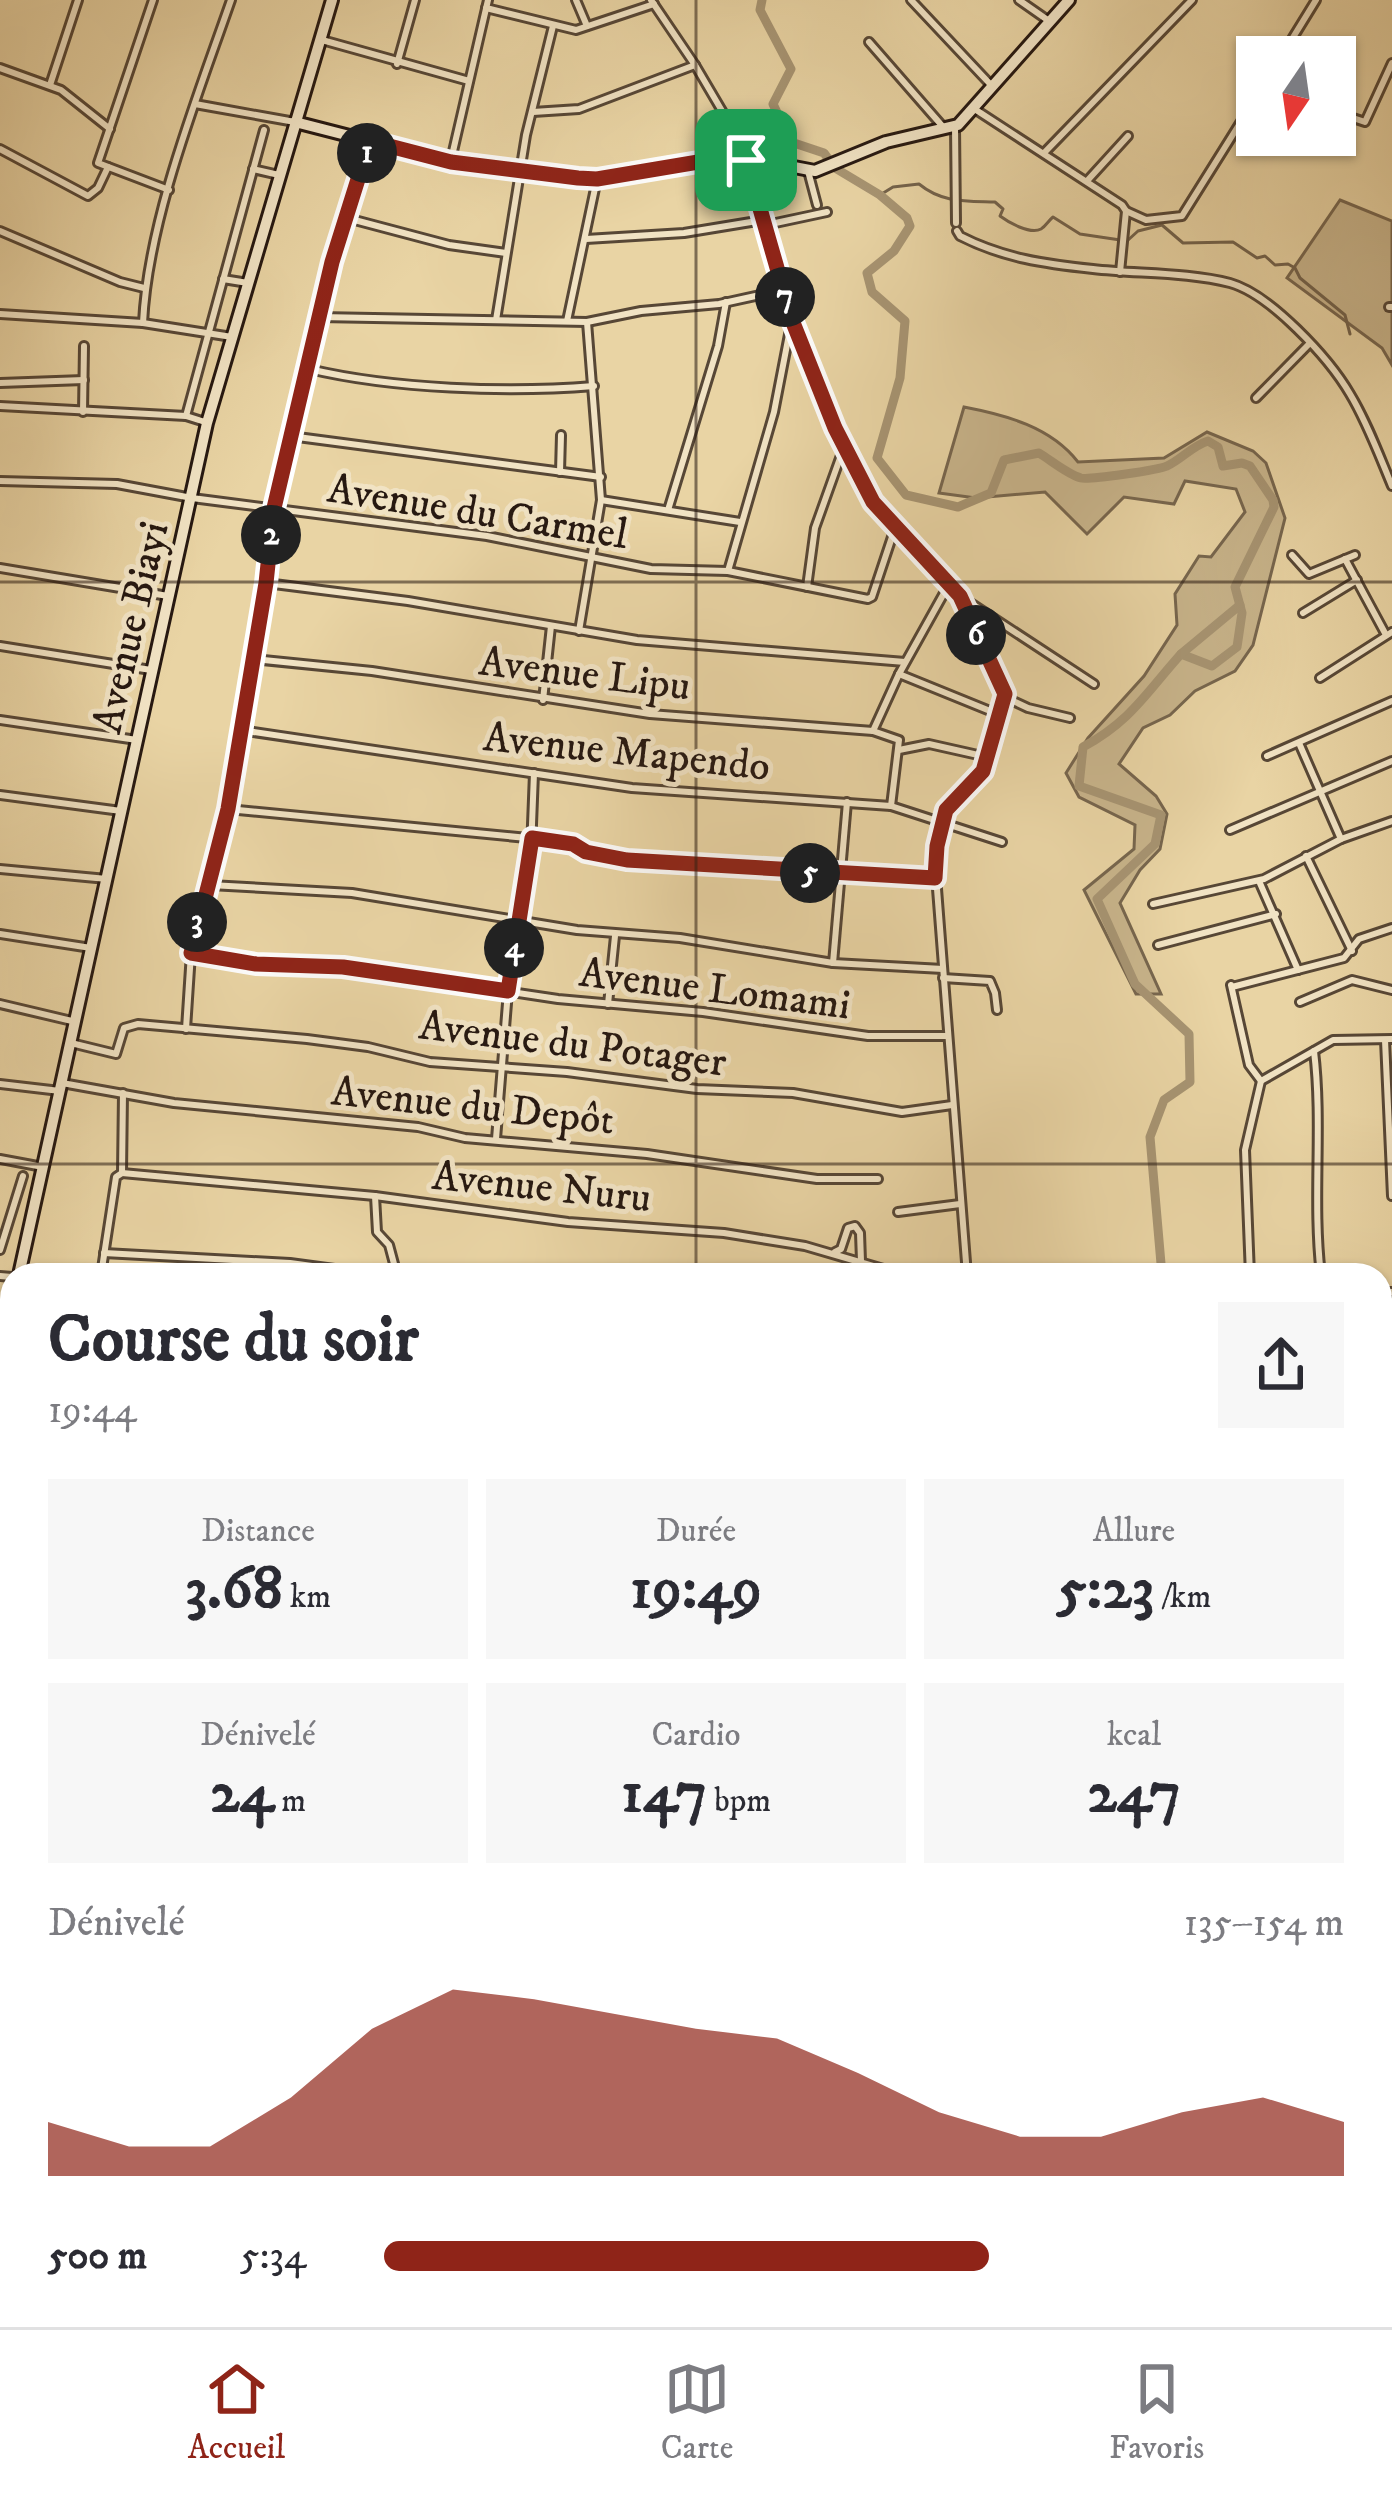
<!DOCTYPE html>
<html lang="fr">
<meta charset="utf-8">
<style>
:root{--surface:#fff;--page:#f7f7f7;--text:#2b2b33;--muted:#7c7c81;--line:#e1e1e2;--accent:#8f2418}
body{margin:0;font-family:"IM FELL DW Pica",serif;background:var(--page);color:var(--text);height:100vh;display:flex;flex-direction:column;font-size:45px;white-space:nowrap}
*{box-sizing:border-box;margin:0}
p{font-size:39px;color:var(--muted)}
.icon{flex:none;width:66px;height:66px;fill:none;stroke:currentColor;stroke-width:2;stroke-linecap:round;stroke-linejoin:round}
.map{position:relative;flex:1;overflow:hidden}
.details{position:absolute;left:0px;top:1263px;width:1392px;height:1065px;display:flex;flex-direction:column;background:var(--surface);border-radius:36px 36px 0 0;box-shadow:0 3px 9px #0004}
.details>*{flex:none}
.needle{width:78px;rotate:193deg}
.tools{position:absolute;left:1236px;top:36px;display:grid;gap:24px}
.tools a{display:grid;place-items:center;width:120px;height:120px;border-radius:0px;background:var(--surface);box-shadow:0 3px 9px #0004;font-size:60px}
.pin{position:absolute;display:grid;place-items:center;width:102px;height:102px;color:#fff;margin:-51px;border-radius:24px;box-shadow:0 6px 18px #0006}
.km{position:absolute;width:60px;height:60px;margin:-30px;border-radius:50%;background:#222;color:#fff;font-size:33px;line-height:60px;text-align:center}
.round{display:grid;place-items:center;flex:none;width:126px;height:126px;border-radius:0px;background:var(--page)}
.summary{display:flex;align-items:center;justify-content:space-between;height:204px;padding:0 48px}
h1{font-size:66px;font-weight:800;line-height:90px}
.metrics{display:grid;grid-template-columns:repeat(3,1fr);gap:18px;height:204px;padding:12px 48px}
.metrics div{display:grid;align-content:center;border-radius:0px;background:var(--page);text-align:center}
.metrics b{font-size:60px;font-weight:800}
.metrics small{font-size:33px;font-weight:400}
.metrics p{font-size:33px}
.chart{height:336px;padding:24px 48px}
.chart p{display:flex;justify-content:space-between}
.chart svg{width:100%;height:216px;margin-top:12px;fill:var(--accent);opacity:.7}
ul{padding:0 48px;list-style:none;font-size:39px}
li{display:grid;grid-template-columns:192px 144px 1fr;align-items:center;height:90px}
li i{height:30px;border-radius:15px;background:var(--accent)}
.menu{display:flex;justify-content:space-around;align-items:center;height:168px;border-top:3px solid var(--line);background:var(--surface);font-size:33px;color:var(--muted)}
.menu a{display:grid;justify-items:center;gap:6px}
.menu .selected{color:var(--accent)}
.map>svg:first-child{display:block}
.green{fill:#c8b48b;stroke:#77664e;stroke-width:3}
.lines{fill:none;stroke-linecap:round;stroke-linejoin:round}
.stream{stroke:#73624b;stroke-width:3}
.river{stroke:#a79472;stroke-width:9}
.street-casing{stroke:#574736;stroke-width:12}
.secondary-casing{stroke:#261811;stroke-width:16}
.street{stroke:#f1e3c4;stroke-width:6}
.secondary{stroke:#f1e3c4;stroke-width:10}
.route-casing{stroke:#fff;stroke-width:24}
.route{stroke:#8f2418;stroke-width:15}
.grid{fill:none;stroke:#261811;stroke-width:3;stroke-opacity:0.55}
.labels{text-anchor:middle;stroke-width:10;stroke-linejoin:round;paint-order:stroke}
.street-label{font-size:42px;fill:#261811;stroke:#f1e3c4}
</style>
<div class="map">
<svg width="1392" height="2327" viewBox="0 0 1392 2327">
<rect width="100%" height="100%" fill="#e9d4a4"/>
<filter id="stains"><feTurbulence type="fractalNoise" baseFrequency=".00167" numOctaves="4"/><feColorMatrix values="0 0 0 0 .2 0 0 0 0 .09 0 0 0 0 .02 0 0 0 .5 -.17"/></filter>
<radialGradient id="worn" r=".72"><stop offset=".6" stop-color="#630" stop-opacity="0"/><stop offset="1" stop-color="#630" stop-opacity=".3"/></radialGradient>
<g class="green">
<path d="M1340,200l52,21v144l-10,-17 -95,-70z"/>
<path d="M964,407c42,8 87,20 114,55l86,-4 43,-26 46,19 13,12 19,55 -32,127 -18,26 -40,20 -25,24 -27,13 -24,36 37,32 11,18 -7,35 -20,21 -20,33 41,91h-25l-52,-104 50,-41 1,-24 -56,-28 -13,-24 22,-35 56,-62 33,-51 -2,-31 24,-38 12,1 34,-45 -9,-23 -51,-8 -11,23 -50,-7 -37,37 -42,-42 -69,6 -37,-5z"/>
</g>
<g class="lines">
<g class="stream">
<path d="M880,195l13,-8 26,-3c23,19 47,17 76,18l8,7 -3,7c8,6 30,19 41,13 5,-3 7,-8 12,-12l27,17 47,7 11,-10 24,-6 21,18 50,-1 24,16 8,-2 10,9 13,-1 7,4 5,10 45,37 5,19"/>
<path d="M0,2085l12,-7"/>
</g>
<g class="river">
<path d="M762,0l-2,10 31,59 -18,35 18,38 33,11 11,15 45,27 27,23 3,8 -16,25 -27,22 5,19 33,29 -5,57 -23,80 29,37 52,12 33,-14 13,-33 35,-7c13,8 28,21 42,25 8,2 78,-8 86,-12 15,-7 25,-20 41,-25l10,6 5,19 19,-3 8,3 23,34 1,7 -39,80 7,26 -5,34 -25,19 -31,-12c-35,39 -50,67 -98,93l-4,39 82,29 -6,29 -58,55 38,85 54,50 1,48 -26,18 -14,37 12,138"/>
<path d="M1181,654l59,-49"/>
<path d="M1152,2316l5,11"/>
</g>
<defs>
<g id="street">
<path d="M153,0l-55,163 71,27"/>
<path d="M576,0l11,26"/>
<path d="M651,0l44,65 40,68 57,186 35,93 46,90 87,94 134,88"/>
<path d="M911,0l80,85"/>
<path d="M1019,0l30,21"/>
<path d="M486,8l90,22 78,-26"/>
<path d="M322,40l147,41"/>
<path d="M869,42l75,86"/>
<path d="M1281,57l35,-57"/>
<path d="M397,64l18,-64"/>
<path d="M0,68l61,22 49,39"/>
<path d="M50,85l28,-85"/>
<path d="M195,104l100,18"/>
<path d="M973,108l149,97 4,6 -6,61"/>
<path d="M533,112l46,-3 116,-44"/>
<path d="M1335,112l30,10 27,-59"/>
<path d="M955,126l1,97"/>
<path d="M0,149l88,47 10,-8 10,-21"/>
<path d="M1044,153l148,-153"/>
<path d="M451,160l37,-160"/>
<path d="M253,169l26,6"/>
<path d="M808,171l9,34"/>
<path d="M1087,181l41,-45"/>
<path d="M1126,211l20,9 36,-4 75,-120"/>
<path d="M347,218l102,27 57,8"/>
<path d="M766,225l61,-13"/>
<path d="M0,231l120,51 24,6"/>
<path d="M957,231l3,5c43,22 85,28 133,33 44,5 95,3 137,14 40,11 99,75 120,111 17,28 29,61 42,92"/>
<path d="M586,239l98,-6 79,-13"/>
<path d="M223,279l25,4"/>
<path d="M1389,307h3"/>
<path d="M0,314l143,9 89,14"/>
<path d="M319,317l268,5 54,-11 78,-7 64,-14"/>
<path d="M496,320l30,-185 27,-109"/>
<path d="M567,321l30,-142"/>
<path d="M143,323c5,-103 54,-225 88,-323"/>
<path d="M309,369c85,20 198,24 285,17"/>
<path d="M0,383l84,-3"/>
<path d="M1256,398l53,-54"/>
<path d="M0,406l186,10 19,6"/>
<path d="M83,412l1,-66"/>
<path d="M186,416l78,-286"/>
<path d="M290,436l311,41"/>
<path d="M560,472l1,-37"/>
<path d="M0,481l117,3 75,14 295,38 164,33 77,2 140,28 4,-2 23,-69"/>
<path d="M601,500l139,22"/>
<path d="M668,510l50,-164 8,-44"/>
<path d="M1292,555l17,19 46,-19"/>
<path d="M1345,559l41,76"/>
<path d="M0,568l168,28"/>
<path d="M728,571l46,-159 18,-93"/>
<path d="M266,583l142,18 229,39 268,22"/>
<path d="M807,587l8,-59 29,-81"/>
<path d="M961,598l48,101 19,9 42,10"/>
<path d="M1303,613l54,-33"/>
<path d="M579,631l22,-131 -14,-178"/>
<path d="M0,646l151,24"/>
<path d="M253,659l119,12 278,43 223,17 26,9 -8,66"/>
<path d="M899,674l101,41"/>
<path d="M1320,678l72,-46"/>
<path d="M543,700l8,-74"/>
<path d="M0,720l137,20"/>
<path d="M240,730l392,58 259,18 111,36"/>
<path d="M873,731l26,-57 49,-88"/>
<path d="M1299,743l42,96"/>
<path d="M899,750l30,-6 58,13"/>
<path d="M1267,756l125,-55"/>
<path d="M0,795l121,16"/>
<path d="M228,809l320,31 79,20 308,18"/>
<path d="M1230,830l162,-69"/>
<path d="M1306,856l46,95"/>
<path d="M0,869l107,10"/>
<path d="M1259,881l39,89"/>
<path d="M210,885l142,8 225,37 103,8 153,25 110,6"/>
<path d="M1153,904l111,-25 77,-40 51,-18"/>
<path d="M0,934l91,14"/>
<path d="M1158,945l118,-31"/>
<path d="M191,953l65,11 87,3 215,32 145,13 165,24h79"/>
<path d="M833,963l14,-161"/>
<path d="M943,978l47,3 5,12 2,17"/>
<path d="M1231,985l18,80 12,16"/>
<path d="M1232,987l112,-29 15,-19 33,-11"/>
<path d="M1300,1002l52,-22 40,10"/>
<path d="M0,1004l72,17"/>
<path d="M608,1004l7,-68"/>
<path d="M186,1029l5,-76 37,-144 38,-226 8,-75 58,-246 38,-120"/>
<path d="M1385,1040l7,156"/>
<path d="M71,1043l45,11 8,-26 14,-4 169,15 61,8 62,15 137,10 130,17 96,4 109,19 50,-7"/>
<path d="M1314,1051c9,75 -2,149 7,224"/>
<path d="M62,1083l112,20 244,24 47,11 182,16 170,25h61"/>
<path d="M0,1084l60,7"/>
<path d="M496,1139l12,-148 23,-141 3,-77"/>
<path d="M0,1159l43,8"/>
<path d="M122,1173l253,23 193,26 156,11 81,13 99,29"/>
<path d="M375,1196l2,36 12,13 8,30"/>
<path d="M898,1212l62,-8"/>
<path d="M0,1250l23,-74"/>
<path d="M835,1252l6,-3 7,-21 7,-2 5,7 1,28"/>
<path d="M104,1253l186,10 89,12"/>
<path d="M101,1275l15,-98 6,-4 1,-80"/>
<path d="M967,1275l-32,-412 11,-53 37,-39 22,-76"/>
<path d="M1250,1275l-5,-125 16,-69 72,-41 59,-1"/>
<path d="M0,1276l12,1"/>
<path d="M1380,1292h12"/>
<path d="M0,1507l12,2"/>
<path d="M0,1637l12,5"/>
<path d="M0,1746l12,-57"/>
<path d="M1380,1796l12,-6"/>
<path d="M0,1797l12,2"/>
<path d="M0,1885l12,2"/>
<path d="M0,1951l12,1"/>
<path d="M0,2013l6,-1 6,17"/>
<path d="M1380,2088l12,26"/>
<path d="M1380,2134l12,-4"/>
<path d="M1380,2233l12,17"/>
<path d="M4,2290l8,-31"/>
<path d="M1380,2311l12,-9"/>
<path d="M618,2316l1,11"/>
<path d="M745,2316l3,11"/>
<path d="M794,2316l4,11"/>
<path d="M56,2327l1,-11"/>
<path d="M174,2327v-11"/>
<path d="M243,2327l2,-11"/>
<path d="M377,2327l3,-11"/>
<path d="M483,2327l2,-11"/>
<path d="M555,2327l1,-11"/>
<path d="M694,2327l35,-11"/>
<path d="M836,2327l23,-11"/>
<path d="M937,2327l20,-8"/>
<path d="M1366,2327l8,-11"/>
</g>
<g id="secondary">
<path d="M295,122l156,40 127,17 158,-23 79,15 71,-29 72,-17 111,-125"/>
<path d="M19,1275l188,-852 125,-423"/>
<path d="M0,1365l12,-57"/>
</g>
</defs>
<use href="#street" class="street-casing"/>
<use href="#secondary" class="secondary-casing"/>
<use href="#street" class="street"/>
<use href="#secondary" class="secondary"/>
</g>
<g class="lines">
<defs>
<path id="route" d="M370,141l81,21 127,16 19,1 137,-23 12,4 46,160 43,108 38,74 87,94 45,98 -22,77 -37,39 -9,36 -2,32 -308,-18 -41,-8 -13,-8 -41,-6 -24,153 -165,-24 -87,-3 -65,-11 37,-144 38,-226 8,-75 58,-246z"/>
</defs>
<use href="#route" class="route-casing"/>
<use href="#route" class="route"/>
</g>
<path class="grid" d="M696,0v1275M0,582h1392M0,1164h1392M0,1745h12M1380,1745h12M696,2316v11"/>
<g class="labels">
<g class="street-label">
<text transform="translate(478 510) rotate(9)" y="15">Avenue du Carmel</text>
<text transform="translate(129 627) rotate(-77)" y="15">Avenue Biayi</text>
<text transform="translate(585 672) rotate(7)" y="15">Avenue Lipu</text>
<text transform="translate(627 750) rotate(6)" y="15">Avenue Mapendo</text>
<text transform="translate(715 987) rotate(7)" y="15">Avenue Lomami</text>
<text transform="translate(573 1042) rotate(7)" y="15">Avenue du Potager</text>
<text transform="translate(473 1104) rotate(6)" y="15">Avenue du Depôt</text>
<text transform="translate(542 1185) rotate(6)" y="15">Avenue Nuru</text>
</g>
</g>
<rect width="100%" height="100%" filter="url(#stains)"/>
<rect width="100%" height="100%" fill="url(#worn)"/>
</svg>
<div class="tools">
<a><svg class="needle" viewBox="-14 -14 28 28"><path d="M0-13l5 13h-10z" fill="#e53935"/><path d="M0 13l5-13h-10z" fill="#7c7c81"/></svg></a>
</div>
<div class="pin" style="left:746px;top:160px;background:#1e9e55"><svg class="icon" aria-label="arrive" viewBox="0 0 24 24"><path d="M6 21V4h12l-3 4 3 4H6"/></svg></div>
<b class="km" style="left:367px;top:153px">1</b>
<b class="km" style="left:271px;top:535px">2</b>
<b class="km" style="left:197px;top:922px">3</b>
<b class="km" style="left:514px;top:948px">4</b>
<b class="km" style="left:810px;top:873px">5</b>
<b class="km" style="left:976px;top:635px">6</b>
<b class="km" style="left:785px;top:297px">7</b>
<section class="details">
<div class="summary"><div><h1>Course du soir</h1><p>19:44</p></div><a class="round"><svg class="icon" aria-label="share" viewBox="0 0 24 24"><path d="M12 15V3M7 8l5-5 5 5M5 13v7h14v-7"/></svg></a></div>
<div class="metrics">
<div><p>Distance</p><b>3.68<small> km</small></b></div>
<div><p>Durée</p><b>19:49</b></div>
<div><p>Allure</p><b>5:23<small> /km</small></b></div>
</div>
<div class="metrics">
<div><p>Dénivelé</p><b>24<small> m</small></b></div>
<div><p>Cardio</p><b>147<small> bpm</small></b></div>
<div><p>kcal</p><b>247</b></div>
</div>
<div class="chart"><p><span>Dénivelé</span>135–154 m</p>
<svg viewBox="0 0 160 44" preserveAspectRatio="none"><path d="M0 44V33L10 38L20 38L30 28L40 14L50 6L60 8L70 11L80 14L90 16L100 23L110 31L120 36L130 36L140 31L150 28L160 33V44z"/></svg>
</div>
<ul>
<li><b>500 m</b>5:34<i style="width:63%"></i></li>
</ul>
</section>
</div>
<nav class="menu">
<a class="selected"><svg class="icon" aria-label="home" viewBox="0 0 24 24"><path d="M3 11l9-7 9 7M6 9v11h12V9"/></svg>Accueil</a>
<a><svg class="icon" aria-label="map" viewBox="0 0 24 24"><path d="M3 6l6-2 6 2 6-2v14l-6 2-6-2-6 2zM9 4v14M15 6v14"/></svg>Carte</a>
<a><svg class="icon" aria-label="saved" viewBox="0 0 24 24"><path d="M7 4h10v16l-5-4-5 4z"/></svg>Favoris</a>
</nav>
